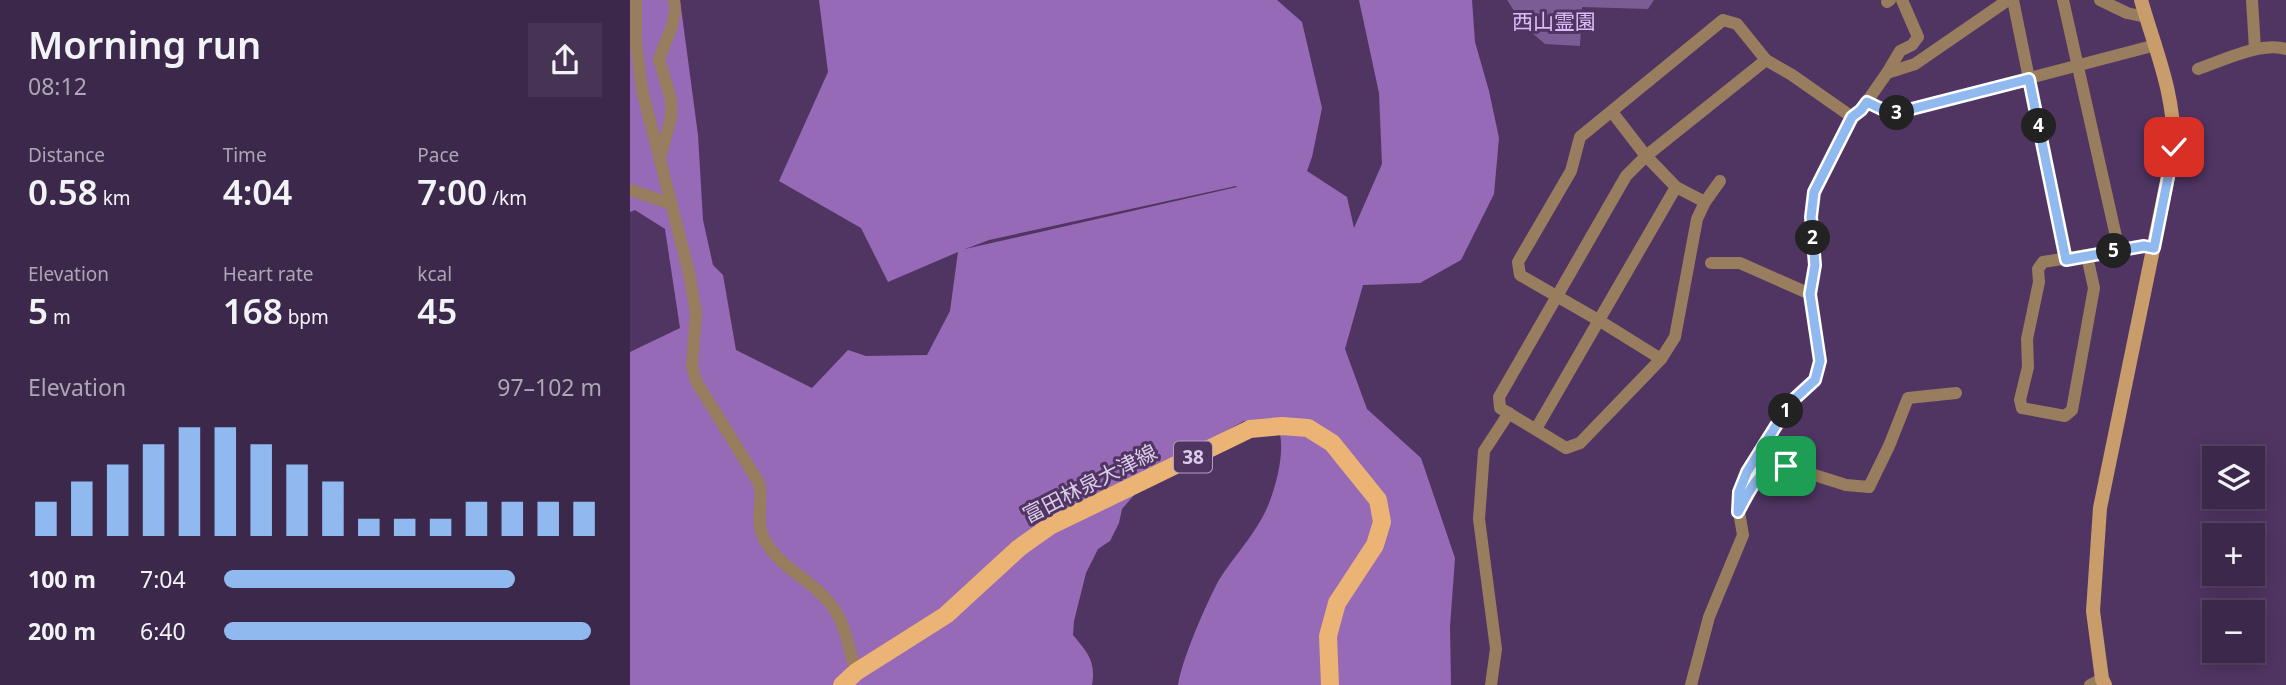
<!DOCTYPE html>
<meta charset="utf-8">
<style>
:root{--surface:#3c284a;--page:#473454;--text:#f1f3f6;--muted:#aca6b5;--line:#554462;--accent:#90b9f0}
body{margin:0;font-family:"Noto Sans","Noto Sans JP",sans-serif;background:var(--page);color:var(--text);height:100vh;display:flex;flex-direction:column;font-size:26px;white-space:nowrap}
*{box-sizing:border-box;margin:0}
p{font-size:23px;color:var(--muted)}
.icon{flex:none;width:38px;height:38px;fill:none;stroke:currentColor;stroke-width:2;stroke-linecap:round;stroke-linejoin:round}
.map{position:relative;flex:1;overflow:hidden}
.side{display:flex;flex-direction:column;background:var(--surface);width:630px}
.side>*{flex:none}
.tools{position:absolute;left:1572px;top:446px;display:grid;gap:14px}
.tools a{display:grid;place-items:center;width:63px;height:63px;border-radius:0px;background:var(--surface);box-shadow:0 4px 18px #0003,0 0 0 2px var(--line);font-size:35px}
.pin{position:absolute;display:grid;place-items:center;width:60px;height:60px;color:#fff;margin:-30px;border-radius:14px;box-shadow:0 4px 10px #0006}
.km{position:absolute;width:35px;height:35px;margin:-18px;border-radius:50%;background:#222;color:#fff;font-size:19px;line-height:35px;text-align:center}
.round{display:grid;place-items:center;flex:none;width:74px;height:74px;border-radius:0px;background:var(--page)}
.summary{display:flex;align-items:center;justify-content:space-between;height:119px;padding:0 28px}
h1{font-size:38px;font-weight:600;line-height:52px}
.metrics{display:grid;grid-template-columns:repeat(3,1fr);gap:10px;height:119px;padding:7px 28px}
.metrics div{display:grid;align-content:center}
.metrics b{font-size:35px;font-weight:600}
.metrics small{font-size:19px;font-weight:400}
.metrics p{font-size:19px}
.chart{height:196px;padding:14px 28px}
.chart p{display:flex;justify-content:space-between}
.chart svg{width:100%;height:126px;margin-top:7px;stroke:var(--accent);stroke-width:6}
ul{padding:0 28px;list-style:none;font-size:23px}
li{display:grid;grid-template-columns:112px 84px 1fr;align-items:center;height:52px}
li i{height:18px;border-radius:9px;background:var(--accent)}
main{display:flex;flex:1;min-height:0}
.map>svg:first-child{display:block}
.green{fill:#7c5c95}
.forest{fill:#966ab7;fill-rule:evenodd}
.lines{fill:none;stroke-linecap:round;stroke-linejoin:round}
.street{stroke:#987d5e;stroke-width:12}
.secondary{stroke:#c89c6b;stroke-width:14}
.primary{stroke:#ecb474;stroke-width:18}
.route-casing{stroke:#fff;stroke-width:14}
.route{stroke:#90b9f0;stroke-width:9}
.labels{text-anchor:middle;stroke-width:6;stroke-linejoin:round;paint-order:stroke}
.shield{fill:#503563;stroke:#b19fc0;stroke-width:2}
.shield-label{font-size:19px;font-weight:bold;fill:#dbcce8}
.park-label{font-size:21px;fill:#ddbbf9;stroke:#503563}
.street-label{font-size:21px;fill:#dbcce8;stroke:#503563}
</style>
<main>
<section class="side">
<div class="summary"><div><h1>Morning run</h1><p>08:12</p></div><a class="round"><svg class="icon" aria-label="share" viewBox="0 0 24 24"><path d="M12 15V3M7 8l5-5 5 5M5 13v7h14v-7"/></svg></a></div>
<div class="metrics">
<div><p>Distance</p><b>0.58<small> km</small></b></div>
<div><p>Time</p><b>4:04</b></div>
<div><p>Pace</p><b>7:00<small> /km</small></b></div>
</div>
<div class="metrics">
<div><p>Elevation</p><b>5<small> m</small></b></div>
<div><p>Heart rate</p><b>168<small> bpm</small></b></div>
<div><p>kcal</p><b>45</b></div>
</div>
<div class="chart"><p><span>Elevation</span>97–102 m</p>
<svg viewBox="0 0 160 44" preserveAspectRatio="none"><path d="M5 44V32M15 44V25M25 44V19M35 44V12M45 44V6M55 44V6M65 44V12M75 44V19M85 44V25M95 44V38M105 44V38M115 44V38M125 44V32M135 44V32M145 44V32M155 44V32"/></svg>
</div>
<ul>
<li><b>100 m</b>7:04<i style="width:77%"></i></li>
<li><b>200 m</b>6:40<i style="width:97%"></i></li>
</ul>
</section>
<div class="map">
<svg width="1656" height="685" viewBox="0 0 1656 685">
<rect width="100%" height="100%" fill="#503563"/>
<path class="green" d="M877,0h147l-6,9 -66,-2 -2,39 -35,-2 -21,-18z"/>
<path class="forest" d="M0,0h50l18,135 5,85 10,45 10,10 13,75 76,38 36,-38 18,6 61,-1 23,-44 8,-59 -70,30 -27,-54 -82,-47 49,-109 -9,-72h458l25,22 20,86 -10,49 -5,14 40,26 7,31 28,-64 -3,-71 -20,-93h113l3,42 14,49 10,47 -5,56 -33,66 -41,23 -57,2 -18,64 22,60 54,49 34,100 -5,69 1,58h-273c4,-26 28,-81 41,-105 13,-21 31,-40 43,-62 11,-19 23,-61 18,-83l-12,-7 -24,-7 -54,30 -55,43 -13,15 -3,14 -9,18 -12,8 -12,24 -12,48 -1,14c15,18 23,27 19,50h-462v-333l50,-24 -15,-99 -30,-19 -5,2zM606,186l1,1 -272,62 24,-9z"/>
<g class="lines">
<g class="street">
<path d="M6,0v43l6,47 47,183 7,40 -4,53 4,15 63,102c5,17 -4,37 4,54 15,31 49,42 69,69 14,18 17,45 24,66"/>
<path d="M1383,0l53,260"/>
<path d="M1433,0l56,250"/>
<path d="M1470,0l27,13 19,4"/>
<path d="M1622,0l3,49"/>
<path d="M1257,2l3,-2"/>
<path d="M1568,69c24,-8 64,-28 88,-20"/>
<path d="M1257,73l13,-22 12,-6 6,-8 -16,-37"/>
<path d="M1237,102l25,12 264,-69"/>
<path d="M982,112l34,44 30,31 29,15"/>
<path d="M30,158l11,-40v-18l-12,-41 13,-33 3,-15 -1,-11"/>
<path d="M1090,181l-15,21 -8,17 -22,118 -14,22 -81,84 -14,5 -66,-40 -1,-11 127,-221 20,-20 120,-96 26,15 60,42"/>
<path d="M0,190l42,14"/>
<path d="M1457,256l7,32 -22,122 -7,6 -43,-8 -2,-8 8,-33 -1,-28 12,-57 -1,-13 5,-7 101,-16 10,2"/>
<path d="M1081,263h29l70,31"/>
<path d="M1031,359l-61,-38 -80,-46 -2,-13 53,-91 9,-34 143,-117 14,4 29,36"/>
<path d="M906,429l140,-242"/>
<path d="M1110,509l21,-35 11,-6 14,-2 60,19 23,2 20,-41 19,-48 48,-5"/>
<path d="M861,685l5,-36 -17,-130 5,-68 25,-38"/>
<path d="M1061,685l18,-68 34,-82 -4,-23v-20l8,-20 44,-69 24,-23 5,-19 -10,-67 5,-29 -4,-48 3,-25 38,-75 9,-7 26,-37 28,-9 93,-64"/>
<path d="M1460,685l12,-6"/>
</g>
<path class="secondary" d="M1475,685l-3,-6 -9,-68 7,-103 74,-361c0,-56 -18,-95 -33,-147"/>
<path class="primary" d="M212,685l14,-13 90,-57 73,-67 31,-22 200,-97 32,-3 26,2 24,15 46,57 4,22 -7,23 -38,58 -9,33 2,49"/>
</g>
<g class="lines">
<defs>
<path id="route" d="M1156,466c-30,3 -35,23 -48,46l1,-20 8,-20 44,-70 24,-22 5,-19 -10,-67 5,-29 -4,-48 3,-25 38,-75 9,-7 6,-8 25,12 137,-35 37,181 78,-14 10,2 20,-101"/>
</defs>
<use href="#route" class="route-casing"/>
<use href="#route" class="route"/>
</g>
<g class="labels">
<rect class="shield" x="544" y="441.5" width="38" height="31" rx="5"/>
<g class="shield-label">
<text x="563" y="464">38</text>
</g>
<g class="park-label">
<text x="924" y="29">西山霊園</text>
</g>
<g class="street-label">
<text transform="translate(460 484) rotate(-27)" y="7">富田林泉大津線</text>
</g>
</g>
</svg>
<div class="tools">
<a><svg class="icon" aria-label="layers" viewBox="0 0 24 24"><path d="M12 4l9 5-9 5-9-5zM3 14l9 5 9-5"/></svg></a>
<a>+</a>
<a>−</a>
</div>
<div class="pin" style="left:1156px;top:466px;background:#1e9e55"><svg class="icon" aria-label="arrive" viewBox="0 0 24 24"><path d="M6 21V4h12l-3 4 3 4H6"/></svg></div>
<div class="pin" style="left:1544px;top:147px;background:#d93025"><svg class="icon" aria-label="check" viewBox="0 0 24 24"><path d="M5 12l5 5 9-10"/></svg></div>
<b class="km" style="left:1156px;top:411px">1</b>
<b class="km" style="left:1183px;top:238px">2</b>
<b class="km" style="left:1267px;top:113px">3</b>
<b class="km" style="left:1409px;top:126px">4</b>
<b class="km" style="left:1484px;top:251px">5</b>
</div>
</main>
